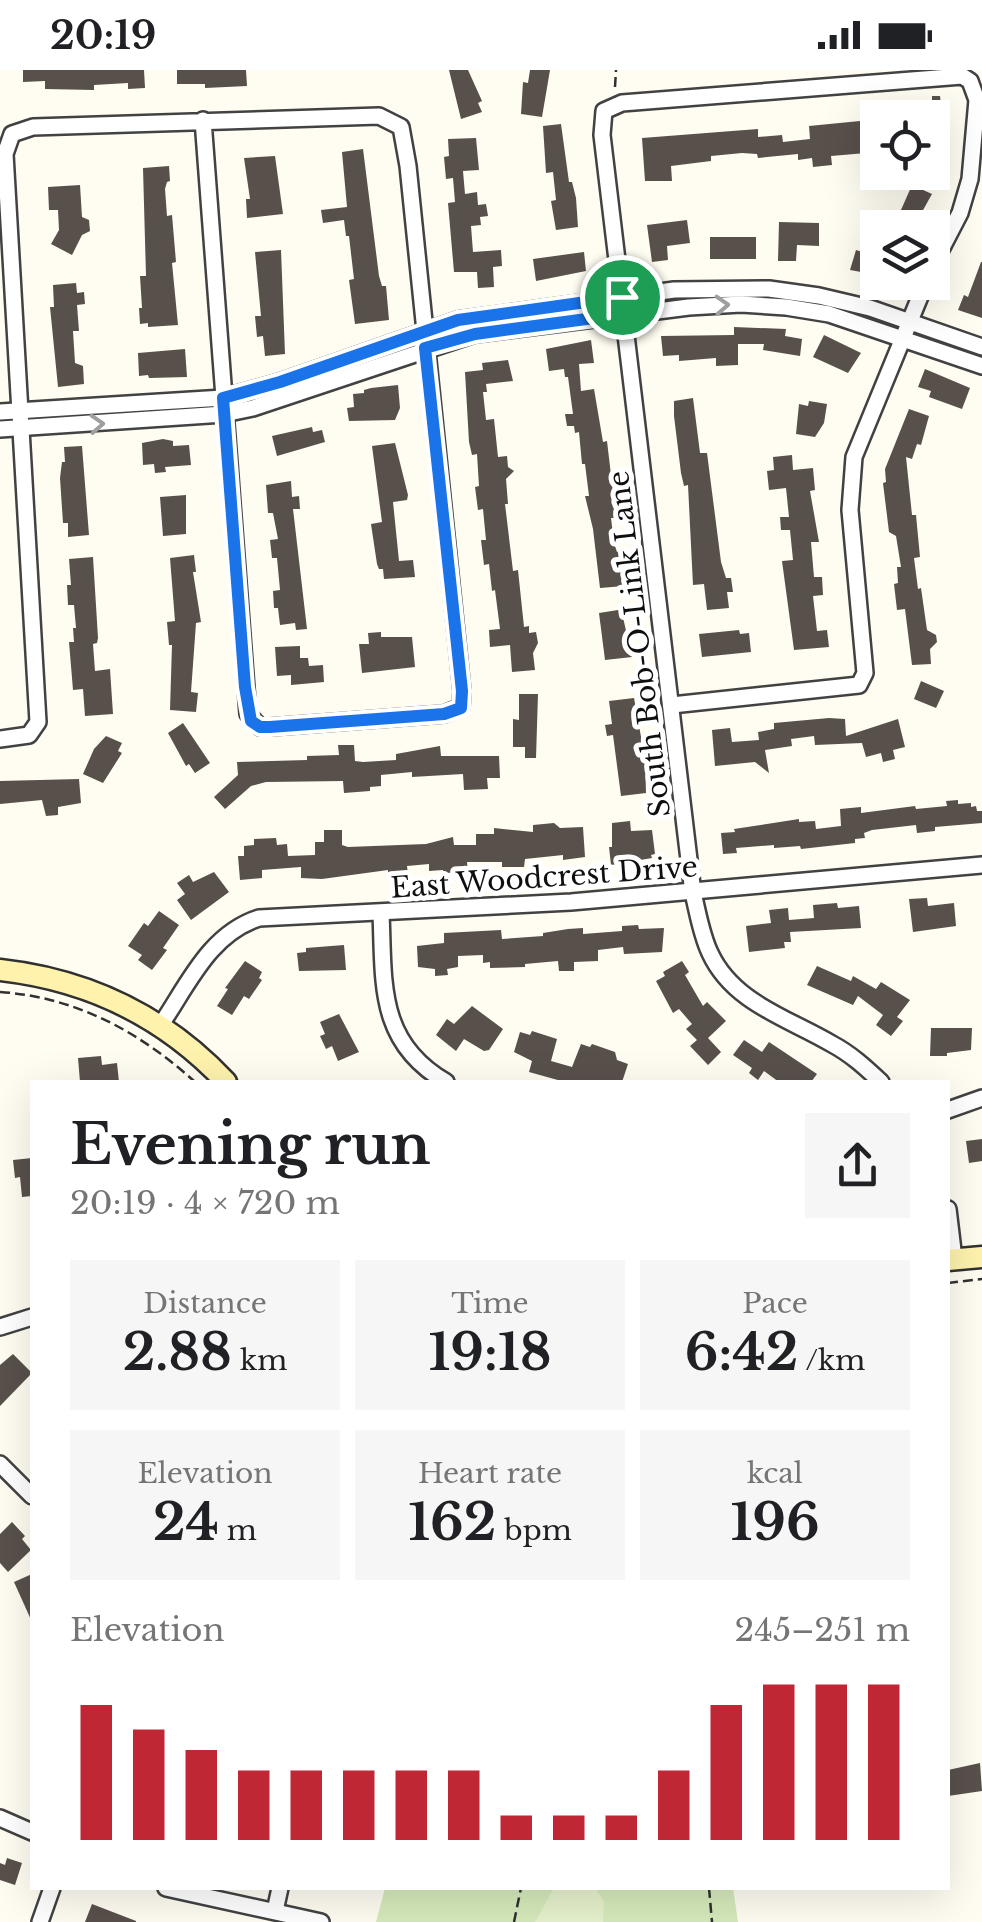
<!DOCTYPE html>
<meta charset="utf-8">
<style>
:root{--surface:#fff;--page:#f6f6f6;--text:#202124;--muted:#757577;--accent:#c02735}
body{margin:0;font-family:"Libre Baskerville",serif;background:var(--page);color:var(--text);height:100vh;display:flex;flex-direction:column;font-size:38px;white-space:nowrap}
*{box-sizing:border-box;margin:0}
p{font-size:32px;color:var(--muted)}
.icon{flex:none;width:55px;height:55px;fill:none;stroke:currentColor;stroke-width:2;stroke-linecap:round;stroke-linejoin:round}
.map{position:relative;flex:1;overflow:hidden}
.sheet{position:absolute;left:30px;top:1010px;width:920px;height:810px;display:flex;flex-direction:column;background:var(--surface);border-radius:0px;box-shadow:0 10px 40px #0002}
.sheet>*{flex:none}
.tools{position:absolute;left:860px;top:30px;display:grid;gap:20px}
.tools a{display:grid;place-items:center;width:90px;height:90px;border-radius:0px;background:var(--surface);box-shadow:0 10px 40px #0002;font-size:50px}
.pin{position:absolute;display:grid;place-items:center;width:85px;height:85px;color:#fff;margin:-42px;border:5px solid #fff;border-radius:50%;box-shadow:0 2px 10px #0007}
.round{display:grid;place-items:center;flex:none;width:105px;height:105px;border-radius:0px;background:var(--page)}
.headline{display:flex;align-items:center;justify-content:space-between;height:170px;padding:0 40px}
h1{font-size:55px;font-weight:700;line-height:75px}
.stats{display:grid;grid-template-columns:repeat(3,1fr);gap:15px;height:170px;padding:10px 40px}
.stats div{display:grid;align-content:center;border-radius:0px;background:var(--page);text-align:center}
.stats b{font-size:50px;font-weight:700}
.stats small{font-size:28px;font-weight:400}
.stats p{font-size:28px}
.chart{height:280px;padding:20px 40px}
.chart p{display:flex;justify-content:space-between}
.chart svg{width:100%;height:180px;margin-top:10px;stroke:var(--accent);stroke-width:6}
.status{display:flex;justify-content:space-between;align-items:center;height:70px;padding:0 50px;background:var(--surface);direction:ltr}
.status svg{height:28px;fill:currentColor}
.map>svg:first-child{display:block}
.green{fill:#d5eabb}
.pitch{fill:#e6f1cc}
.building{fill:#58504b}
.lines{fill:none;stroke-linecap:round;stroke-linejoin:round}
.street-casing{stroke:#424242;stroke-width:20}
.secondary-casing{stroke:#313131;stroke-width:25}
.path{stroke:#313131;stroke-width:2.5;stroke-dasharray:10 5;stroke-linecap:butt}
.street{stroke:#fff;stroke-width:15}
.secondary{stroke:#fef2ad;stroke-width:20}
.oneway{stroke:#9f9f9f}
.route-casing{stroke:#fff;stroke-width:20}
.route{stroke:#1a73e8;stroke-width:12}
.labels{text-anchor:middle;stroke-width:10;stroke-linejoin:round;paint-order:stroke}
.street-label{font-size:28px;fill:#0f0f0f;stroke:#fff}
</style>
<div class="status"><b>20:19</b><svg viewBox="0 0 49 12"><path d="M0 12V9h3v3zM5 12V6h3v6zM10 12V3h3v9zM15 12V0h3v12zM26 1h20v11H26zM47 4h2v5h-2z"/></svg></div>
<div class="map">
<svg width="982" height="1852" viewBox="0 0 982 1852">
<rect width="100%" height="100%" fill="#fffcf2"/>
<path class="green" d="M385,1818h348l5,34h-362z"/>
<path class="pitch" d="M554,1818h41l9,13 -1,21h-68z"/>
<g class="building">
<path d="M23,0h121l1,18 -17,1v-6l-34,2v5l-49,-1v-8l-22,1z"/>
<path d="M177,0h69l1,16 -42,2v-4h-28z"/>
<path d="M449,0h19l14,31 -4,2 4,9 -21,7z"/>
<path d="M530,0h20l-8,47 -21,-3 2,-32 5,1z"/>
<path d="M932,26h8l4,35 -12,1z"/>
<path d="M860,51v5l4,2 14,-2v26l-47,4 1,9 -19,2 -1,-9 -14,2v-6l-40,4 -1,-4 -15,-1 -31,3v5l-40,5 1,15h-27l-3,-43 116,-9v8l24,-2 1,7 27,-3 -1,-13z"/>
<path d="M561,54l8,58h3l4,16 2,29 -22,3 -5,-29 5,-1 -3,-28 -7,1 -3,-47z"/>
<path d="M476,68l3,32 -16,1 2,23 12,-2 1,13 8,-1 2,12 -8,1 1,8 -10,1 2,26 28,-2 1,16 -9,1 1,20 -16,1 -1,-16h-23l-6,-69 7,-1 -2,-24 -7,1 -2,-22 5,-1 -1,-17z"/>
<path d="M363,79l16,127 3,10h4l3,34 -34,4 -6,-44 5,-1 -5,-43h-3l-2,-16 -21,3 -2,-13 26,-3 -5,-55z"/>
<path d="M275,86l8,58 -36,4 -1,-19h4l-6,-41z"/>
<path d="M169,96l1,15 -3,1 -2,7 2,27 5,-1 4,47 -4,1 6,62 -30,2v-4l-8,1 -1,-16h3l-2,-32h6l-3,-108z"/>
<path d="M80,115l2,32 7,3 1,11 -8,4 -10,20 -21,-11 8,-14 -1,-20h-9l-1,-23z"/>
<path d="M912,115l20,9 -19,34h-20z"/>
<path d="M687,150l3,23 -23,3 1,14 -16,2 -5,-37z"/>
<path d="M779,152l40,1v23l-22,-1 -1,16h-18z"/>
<rect x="710" y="167" width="46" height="22"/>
<path d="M281,180l4,104 -20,2 -2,-20 -6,1 -2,-21h6l-6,-64z"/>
<path d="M856,180l22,7v18l-28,-5z"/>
<path d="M584,182l2,19 -50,10 -3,-22z"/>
<path d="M981,192h1v56l-24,-8 6,-15 4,2z"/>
<path d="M76,213l1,10 7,-1 1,12 -8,1 2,26h-6l2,32 8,3 1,18 -26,3 -8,-80h4l-1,-22z"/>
<path d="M734,257l52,2 -1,7 17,3 -2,17 -37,-6 1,-6h-26v21l-22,1v-8l-37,3v-6l-16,1 -2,-20 73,-1z"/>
<path d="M824,265l37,18 -13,20 -35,-16z"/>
<path d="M591,270l3,23 -15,1 2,27 13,-2 9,53 4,-1 9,77h-5l3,25 3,9 3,-1 4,35 -24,2 -7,-59 -8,-33h4l-4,-32h-3l-3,-32 -4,1 -1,-7h-7l-2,-12h8l-5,-37h-3l-1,-8 -15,2 -3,-22z"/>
<path d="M185,279l2,28 -38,1 -1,-3 -9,1 -1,-23z"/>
<path d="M508,290l5,21 -27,3 1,8h-4l3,28 8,-1 4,38 9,-1 1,11 6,4 -8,8 2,25h-3l8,67 5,-1 6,57 5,-1v7l7,-1 2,11 -5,10 2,17 -23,2 -2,-27 -20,2 -1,-17 11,-1 -5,-39 -3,1 -3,-27 -5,1 -3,-25h5l-3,-31 -5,1 -3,-23 4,-1 -2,-32 -5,1 -3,-13 -4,-70 18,-2 -1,-7z"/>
<path d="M925,299l45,19 -8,21 -33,-12 2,-6 -13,-4z"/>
<path d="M398,315l2,23 -5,12 -46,1 -2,-13 7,-1 -1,-13 11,-1v-3l7,-2z"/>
<path d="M693,328l7,55h7l14,109 5,16h5l2,14h-6l2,16 -22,2 -3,-26 -11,1 -5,-100 -4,1 -3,-13 -7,-57v-15z"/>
<path d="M809,331l18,3 -3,19 -9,14 -19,-3 3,-30 9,2z"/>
<path d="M909,339l20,7 -8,29 -4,-1 -5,15 -6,-2 6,58h4l4,42 -6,1 4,31 3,-1 6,42 9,5 1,7 -7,7 1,15 -19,1 -7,-56 -8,1 -3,-26 4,-1 -1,-16h4l-5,-31 -7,-4 -6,-49 3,-1 -1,-13z"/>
<path d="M312,357l1,5 9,-2 3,12 -48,14 -5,-20z"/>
<path d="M163,369l10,2v5l16,-1 2,20 -26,2 1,5 -11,1 -1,-9 -11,1 -1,-22z"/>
<path d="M395,373l13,52 -1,5 -14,2 6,59 14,-1 2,17 -31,2 -1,-10h-4l-2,-5 -6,-40 11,-2 -10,-76z"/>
<path d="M82,376l7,89 -21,2v-14h-5l-3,-45 2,-16h3l-1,-15z"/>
<path d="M792,385l1,15 20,-2 2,22 -5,1 9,51h-8l3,35h8l1,18 -10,1 4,35 10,-1 2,17 -35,3 -12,-89 11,-1 -3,-30h-9l-1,-13h9l-3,-29 -17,2 -2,-19 7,-1 -1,-13z"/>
<path d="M291,411l1,16 7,-1 1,13h-7l14,120 -11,1 -1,-7 -15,2 -2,-17h-4l-1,-17 7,-1 -3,-32h-5l-2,-18 8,-1 -5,-26h-5l-2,-28z"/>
<path d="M186,425v39l-23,2 -3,-39z"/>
<path d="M194,485l2,17h-3l8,50 -5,1 -5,69 7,1 -2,19 -26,-2 2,-65h-3l-2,-23 8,-1 -5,-63z"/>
<path d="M93,487l5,81 -1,5 -4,1 2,27 15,-2 3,45 -28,2 -2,-27 -10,1 -4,-48h5l-1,-14h3l-2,-23h-6l-1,-20h4l-2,-26z"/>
<path d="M618,540l4,3 10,44 -27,3 -6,-47z"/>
<path d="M739,560l1,4 9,-1 2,19 -49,5 -3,-23z"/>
<path d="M381,562v5h31l3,30 -53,6 -3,-29h10l-1,-11z"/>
<path d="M300,576v12h8l1,8 14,-1 1,17 -33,3v-10l-14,1 -2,-29z"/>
<path d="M921,611l23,10 -8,17 -22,-9z"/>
<path d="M519,624h19l-2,64h-11v-11h-12v-28l6,1z"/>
<path d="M634,628l11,61 1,34 -25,3 -8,-61 -6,1 -2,-11 7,-1 -3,-23z"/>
<path d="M829,648l16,1 1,17 52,-17 7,28 -12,3 2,9 -12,3 -2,-9 -15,4 -4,-14 -47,2 -1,-9 -23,3 1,7 -27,4 4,23 -14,-11 -40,4 -3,-36 18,-2 2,14 27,-2 -1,-8 16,-3v-6z"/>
<path d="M183,653l27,40 -15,10 -6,-9 -3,2 -18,-33z"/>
<path d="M106,666l16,7 -4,8 4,2 -19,30 -20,-9 11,-25z"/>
<path d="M338,675h16l1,16 8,1 33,-2v-6l44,-8 1,10h58l1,22h-13l1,11 -24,1 -1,-16 -51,3v-5l-31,3v11l-11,1v4l-26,2 -1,-12 -77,1 -15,4 -26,23 -11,-12 24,-22 -1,-13 70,-2v-4l32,-1z"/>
<path d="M79,709l2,24 -23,4v8l-12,1 -4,-16 -42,4v-23z"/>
<path d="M958,730v4l13,-1v4l5,-1 1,5h5v12l-47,4v4l-18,2 -1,-8 -44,5 -8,3 1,5 -10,1v4l-54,6 -1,-3 -26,2v-3l-38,3 1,5 -14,1 -2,-21 14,-1 -1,-3 65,-10v3l16,-1 1,8 25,-3 -1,-17 21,-2v6l54,-7 1,3 31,-3 -1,-5z"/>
<path d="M630,751l1,10 21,-1 3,24 -4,1 1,3 -41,7 -2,-18h3v-24z"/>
<path d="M554,753l6,5 23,-1 2,30 -22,3v-5l-38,4 -1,8h-22v-5h-35l1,10 -25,1v-3l-14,1v-7l-22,2 1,8 -20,1v-5l-66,9 -21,-1v-11l-39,3v8l-22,2 -2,-24h6v-10l10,-1v-6l22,-1 1,7 10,-1 1,12 27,-1v-13h9v-12h18v15l6,2 78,-3 27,-7 1,8h22v-11h18v-6l39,4v-7z"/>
<path d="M214,802l15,20 -38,28 -14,-20 8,-6 -8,-11 12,-8 4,7z"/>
<path d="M927,828l1,8 26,-3 2,23 -43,6 -4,-33z"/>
<path d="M837,833l1,5 21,-2 2,22 -71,4 1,10h-7l1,6 -36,4 -3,-26 25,-3 -2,-13 19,-2 1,12 25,-2 -1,-13z"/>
<path d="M159,841l20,14 -16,23 4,2 -15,20 -14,-10 4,-5 -14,-9 16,-23 4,3z"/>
<path d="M638,855l1,4 25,-1 -2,24 -38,2 -1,-7 -25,3v11l-24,1v9h-15l-1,-10 -33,3v3l-35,1v-6l-7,1v-8l-25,1v11l-11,2 1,6 -13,1v-7l-17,-2 -1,-21 27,-3v-10l57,-3 1,9 41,-3v-3l25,-4 15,-1v6l39,-3v-5z"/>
<path d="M344,875l2,25 -47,1 -2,-18 9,-1v-4z"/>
<path d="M245,891l17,11 -3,6 3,2 -13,19 -5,-3 -12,19 -15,-9 11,-17 -3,-1z"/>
<path d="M682,891l7,11 -4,3 18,31 4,-4 19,19 -18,17 13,14 -13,13 -18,-19 7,-6 -11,-11 6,-5 -13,-15 -6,4 -17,-32 9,-5 -2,-4z"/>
<path d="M817,896l34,15 2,-5 23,13 5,-7 29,18 -13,17 6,4 -12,15 -15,-11 7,-10 -25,-19 -5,9 -46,-20z"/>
<path d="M472,936l31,23 -14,21 -5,1 -20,-12 -8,12 -20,-16 11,-16 7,5z"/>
<path d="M339,944l20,38 -21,9 -6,-15 -6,3 -6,-13 5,-2 -5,-12z"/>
<path d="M931,958h41l-1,22 -24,3v3h-17z"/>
<path d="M532,961l25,8 -6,22 21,6 9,-23 9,3 2,-3 23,8 2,8 11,4 -6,18h-57l-36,-10 3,-11 -18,-9 6,-20 10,3z"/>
<path d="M744,970l18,12 7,-10 48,32 -6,8h-32l-15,-11 -6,9 -9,-7 3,-5 -19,-13z"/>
<path d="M101,986l1,9 15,-2 2,19h-39l-2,-24z"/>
<path d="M982,1069v22l-13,2 -3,-22z"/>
<path d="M32,1088v38l-10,1 -2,-20 -5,1 -2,-18z"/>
<path d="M13,1284l19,19 -32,33v-41z"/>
<path d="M12,1452l13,14 -3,3 9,11 -23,22 -8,-9v-29z"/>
<path d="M32,1504v48l-18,-40z"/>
<path d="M980,1693l2,28 -34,5v-26z"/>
<path d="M7,1788l15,5 -7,22 -15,-5v-17l5,2z"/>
<path d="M92,1834l44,17v1h-51z"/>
</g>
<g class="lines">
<defs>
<g id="street">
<path d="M0,342l223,-14 57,-16 178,-62 216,-30 95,-1 50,7 51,12 112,39"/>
<path d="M0,359l224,-15 29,-6 222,-74 214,-27 52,-3 45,3 43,7 153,52"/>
<path d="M672,635l187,-20 6,-12 -15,-163 4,-53 72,-175"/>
<path d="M0,669l29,-4 9,-13 -33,-568 7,-20 21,-7 346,-11 22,11 7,39 54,525 -1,16 -17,7 -174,13h-10l-12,-13 -45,-594"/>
<path d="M381,843c3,70 -4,129 65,169"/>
<path d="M160,956c28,-41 49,-92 99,-108l312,-16 411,-37"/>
<path d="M881,1012c-15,-14 -30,-28 -49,-38 -44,-26 -99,-41 -122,-91 -9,-19 -12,-40 -17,-60l-91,-758 2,-24 18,-8 340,-27 8,5 7,19 -7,79 -10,34 -28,54"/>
<path d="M948,1040l34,-12"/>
<path d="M948,1139l6,50"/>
<path d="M0,1257l32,-10"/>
<path d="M0,1394l32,32"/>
<path d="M0,1748l32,14"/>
<path d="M166,1818l155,34"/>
<path d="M275,1841l5,-23"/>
<path d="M40,1852l12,-34"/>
</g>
<g id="secondary">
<path d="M0,900c89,10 165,47 226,112"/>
<path d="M948,1190l34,-3"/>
</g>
</defs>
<use href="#street" class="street-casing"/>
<use href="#secondary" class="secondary-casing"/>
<g class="path">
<path d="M615,17l1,-17"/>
<path d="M0,922c76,5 140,40 195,90"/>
<path d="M948,1213l34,-4"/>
<path d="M709,1818l3,34"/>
<path d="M514,1852l7,-34"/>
</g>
<use href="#street" class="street"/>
<use href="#secondary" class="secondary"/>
</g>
<defs><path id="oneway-chevron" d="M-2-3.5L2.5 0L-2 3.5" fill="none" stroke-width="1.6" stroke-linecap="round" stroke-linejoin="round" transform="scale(2.5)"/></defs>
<g class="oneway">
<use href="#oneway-chevron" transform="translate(722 235) rotate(-3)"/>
<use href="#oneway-chevron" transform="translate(97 354) rotate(-3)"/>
</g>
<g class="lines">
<defs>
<path id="route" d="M622,227l2,17 -149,20 -50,14 37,343 -1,17 -17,6 -174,13h-10l-9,-6 -6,-34 -22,-289 57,-16 178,-62z"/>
</defs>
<use href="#route" class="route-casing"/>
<use href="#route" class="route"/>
</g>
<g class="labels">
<g class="street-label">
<text transform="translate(639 574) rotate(-97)" y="10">South Bob-O-Link Lane</text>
<text transform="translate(544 807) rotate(-4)" y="10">East Woodcrest Drive</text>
</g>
</g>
</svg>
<div class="tools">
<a><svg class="icon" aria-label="locate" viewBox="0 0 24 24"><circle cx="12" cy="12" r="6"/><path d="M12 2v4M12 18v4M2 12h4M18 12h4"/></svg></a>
<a><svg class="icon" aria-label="layers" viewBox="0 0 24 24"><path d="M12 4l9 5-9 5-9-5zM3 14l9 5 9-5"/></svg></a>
</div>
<div class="pin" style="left:622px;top:227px;background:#1e9e55"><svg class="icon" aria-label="arrive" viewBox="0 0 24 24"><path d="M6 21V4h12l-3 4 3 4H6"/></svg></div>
<section class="sheet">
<div class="headline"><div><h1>Evening run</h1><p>20:19 · 4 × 720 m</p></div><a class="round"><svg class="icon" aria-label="share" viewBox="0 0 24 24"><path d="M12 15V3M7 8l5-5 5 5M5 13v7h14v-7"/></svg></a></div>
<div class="stats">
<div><p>Distance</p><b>2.88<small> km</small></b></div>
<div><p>Time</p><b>19:18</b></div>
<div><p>Pace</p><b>6:42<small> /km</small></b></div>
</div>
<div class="stats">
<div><p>Elevation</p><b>24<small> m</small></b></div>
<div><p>Heart rate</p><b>162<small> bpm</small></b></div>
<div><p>kcal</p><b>196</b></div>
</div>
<div class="chart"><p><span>Elevation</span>245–251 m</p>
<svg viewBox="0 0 160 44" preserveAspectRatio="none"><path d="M5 44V11M15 44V17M25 44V22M35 44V27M45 44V27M55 44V27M65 44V27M75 44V27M85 44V38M95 44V38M105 44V38M115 44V27M125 44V11M135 44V6M145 44V6M155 44V6"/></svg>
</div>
</section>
</div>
